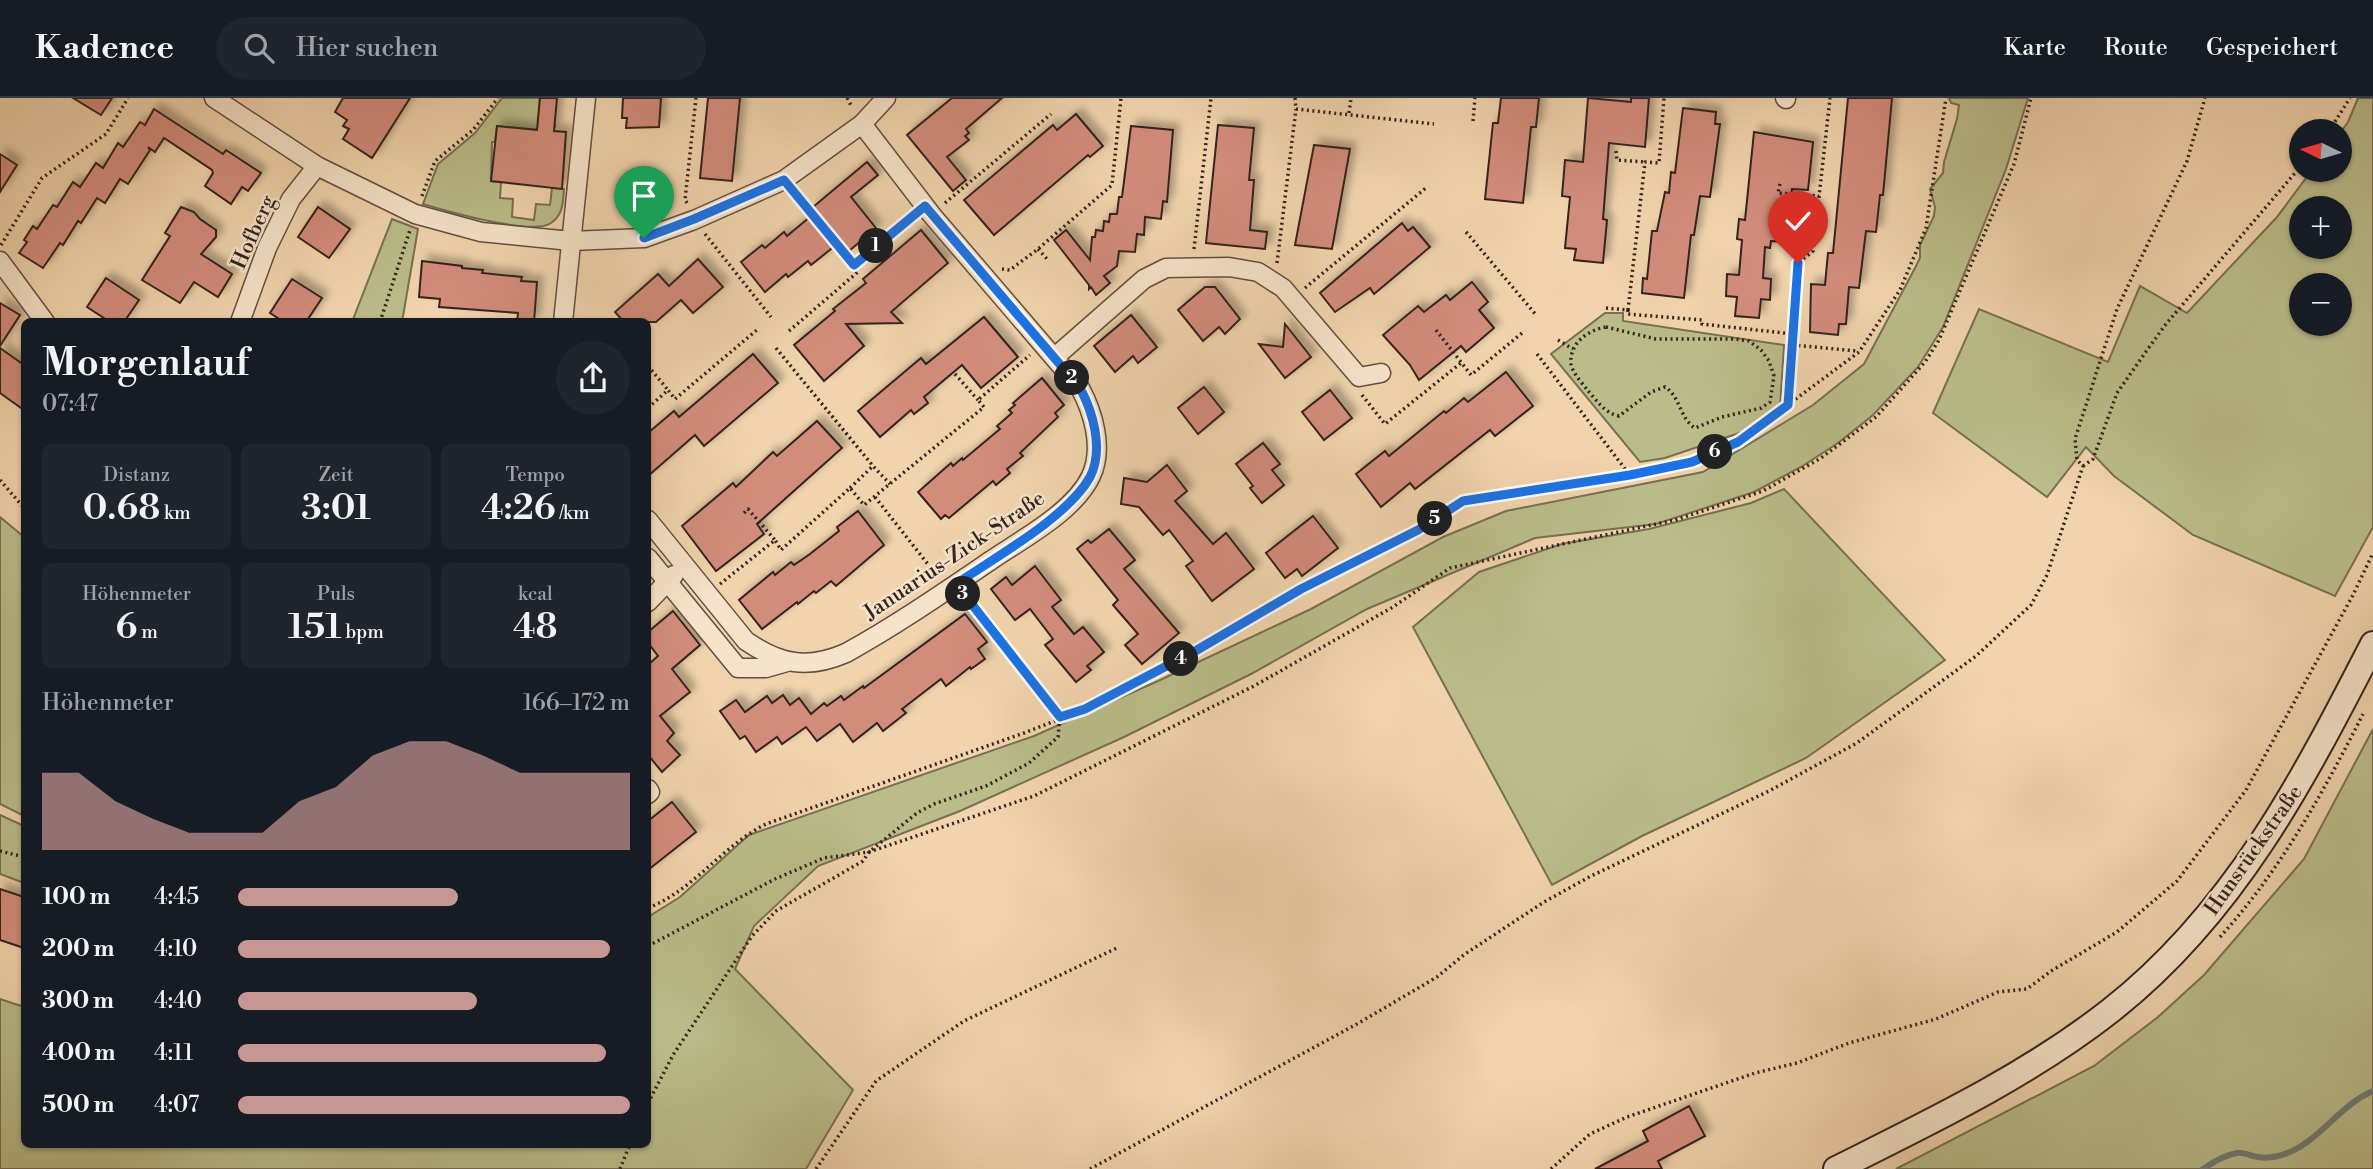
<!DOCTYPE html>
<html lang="de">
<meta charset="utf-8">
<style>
:root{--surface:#171b24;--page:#20242c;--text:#f1f3f6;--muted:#9ea1a6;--line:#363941;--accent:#c59692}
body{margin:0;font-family:"Libre Bodoni",serif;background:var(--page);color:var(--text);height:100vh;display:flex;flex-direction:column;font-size:26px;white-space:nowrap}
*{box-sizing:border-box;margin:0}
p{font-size:23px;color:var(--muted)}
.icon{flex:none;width:38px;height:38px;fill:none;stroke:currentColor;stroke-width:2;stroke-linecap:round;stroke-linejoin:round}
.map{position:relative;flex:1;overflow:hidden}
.sheet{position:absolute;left:21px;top:220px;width:630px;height:830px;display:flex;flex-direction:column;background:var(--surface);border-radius:10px;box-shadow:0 2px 5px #0004}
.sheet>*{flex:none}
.needle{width:46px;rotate:275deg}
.fabs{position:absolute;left:2289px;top:21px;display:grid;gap:14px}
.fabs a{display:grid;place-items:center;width:63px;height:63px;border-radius:50%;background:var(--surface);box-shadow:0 2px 5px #0004;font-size:35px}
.pin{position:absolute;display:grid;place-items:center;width:60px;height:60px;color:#fff;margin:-72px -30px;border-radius:50% 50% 50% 0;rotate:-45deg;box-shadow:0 0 7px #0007}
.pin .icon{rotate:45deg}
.km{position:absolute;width:35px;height:35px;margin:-18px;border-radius:50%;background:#222;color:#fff;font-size:19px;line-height:35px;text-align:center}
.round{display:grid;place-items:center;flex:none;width:74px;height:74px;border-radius:37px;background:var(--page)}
.head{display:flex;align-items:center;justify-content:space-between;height:119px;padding:0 21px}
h1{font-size:38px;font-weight:600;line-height:52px}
.figures{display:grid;grid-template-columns:repeat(3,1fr);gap:10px;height:119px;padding:7px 21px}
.figures div{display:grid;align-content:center;border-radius:10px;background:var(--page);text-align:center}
.figures b{font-size:35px;font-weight:600}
.figures small{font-size:19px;font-weight:400}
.figures p{font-size:19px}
.chart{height:196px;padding:14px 21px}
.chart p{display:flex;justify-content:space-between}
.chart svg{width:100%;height:126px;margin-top:7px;fill:var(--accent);opacity:.7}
ul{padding:0 21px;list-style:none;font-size:23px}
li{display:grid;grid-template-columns:112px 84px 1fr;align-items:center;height:52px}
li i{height:18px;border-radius:9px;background:var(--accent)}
header{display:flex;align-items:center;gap:42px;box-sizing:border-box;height:98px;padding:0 35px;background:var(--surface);border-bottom:2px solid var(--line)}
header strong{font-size:33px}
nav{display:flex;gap:38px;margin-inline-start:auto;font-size:24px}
.search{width:490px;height:63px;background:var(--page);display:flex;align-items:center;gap:18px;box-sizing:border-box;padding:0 24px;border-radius:38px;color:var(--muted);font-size:26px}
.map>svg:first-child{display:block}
.green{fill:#babd8a;stroke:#777053;stroke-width:2;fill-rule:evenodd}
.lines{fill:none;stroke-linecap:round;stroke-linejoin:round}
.stream{stroke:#727c76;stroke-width:6}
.building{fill:#d28c7c;stroke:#34231c;stroke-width:2;filter:url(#shadow)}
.minor-casing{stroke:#634f40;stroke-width:21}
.secondary-casing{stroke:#34231c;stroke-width:28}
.path{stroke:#34231c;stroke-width:3.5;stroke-dasharray:2 3.5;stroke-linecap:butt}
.minor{stroke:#f6e3ca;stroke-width:18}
.secondary{stroke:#f6e3ca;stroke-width:24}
.route-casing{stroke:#fff;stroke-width:14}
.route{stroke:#1a73e8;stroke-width:9}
.labels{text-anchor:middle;stroke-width:5;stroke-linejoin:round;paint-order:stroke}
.street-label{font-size:21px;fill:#34231c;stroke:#f6e3ca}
</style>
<header>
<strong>Kadence</strong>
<div class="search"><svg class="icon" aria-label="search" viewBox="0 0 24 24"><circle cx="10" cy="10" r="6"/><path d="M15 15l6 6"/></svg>Hier suchen</div>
<nav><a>Karte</a><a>Route</a><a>Gespeichert</a></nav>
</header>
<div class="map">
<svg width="2373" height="1071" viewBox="0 0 2373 1071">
<defs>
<filter id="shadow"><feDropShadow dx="6" dy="-6" stdDeviation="3.5" flood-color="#0004"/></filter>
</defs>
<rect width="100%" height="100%" fill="#f1d4ad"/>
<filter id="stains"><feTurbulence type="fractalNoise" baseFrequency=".00286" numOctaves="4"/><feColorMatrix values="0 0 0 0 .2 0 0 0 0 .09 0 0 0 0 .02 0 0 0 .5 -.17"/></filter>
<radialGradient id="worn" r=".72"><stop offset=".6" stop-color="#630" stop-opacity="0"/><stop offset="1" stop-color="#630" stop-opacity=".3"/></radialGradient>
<g class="green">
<path d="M502,0h38l-2,26 17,2 -2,5 -56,-5 -2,16h-3l-1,39 10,1 -1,16 13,1 -1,18 22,3 2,-16 14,1 2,-17 12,1c-1,14 -1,26 -13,34 -18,13 -105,-12 -128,-19l15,-40 37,-31z"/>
<path d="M1949,0h79l-22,71 -63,158 -25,40 -45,48 -35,28 -37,24 -47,25 -98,32 -121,14 -168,71 -116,65 -127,63 -164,74 -142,55 -64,60 -19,43 118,121 -47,79h-806v-170l21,7 3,-6v144h624v-227l32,-20 69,-62 285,-99 124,-55 153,-72 132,-72 63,-26 197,-39 110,-67 51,-41 51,-96 5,-10v-13l14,-29 1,-9 -5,-18 13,-16 1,-11 13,-43 2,-14 -8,-2z"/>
<path d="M2358,0h15v429l-38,69 -142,-61 -79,-59 -28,-29 -39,50 -114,-84 46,-104 129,53 32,-76 47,27 90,-96 35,-47h28v-37l8,-11zM2301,110h39v39h-39zM2301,187h39v39h-39z"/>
<path d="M392,121l26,10 -16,93h-50z"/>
<path d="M1605,215h18v8l161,24 -4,62 -29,22 -86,29 -25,4 -89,-108z"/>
<path d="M1784,391l161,171 -139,98 -164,78 -90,49 -139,-258 66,-55 83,-28 87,-15 102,-26z"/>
<path d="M0,419l24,20v279l-24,-12z"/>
<path d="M2373,631v440h-477l198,-103 64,-49 46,-42 100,-116z"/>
<path d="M0,717l24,11v57l-24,-9z"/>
</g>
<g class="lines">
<path class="stream" d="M2203,1071c10,-7 21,-14 34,-16 7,-1 14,3 21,4 11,2 23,-1 32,-5 33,-15 50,-47 83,-61"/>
</g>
<g class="building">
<path d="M73,0h39l-11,17z"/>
<path d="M343,0h67l-38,60 -29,-19 6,-10 -6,-3 4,-6 -12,-8z"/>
<path d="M540,0h17l-3,33 12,1 -4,57 -71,-8 6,-55 40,4z"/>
<path d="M623,0h38l-2,29 -33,1 1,-10h-5z"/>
<path d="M708,0h32l-8,83 -32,-3z"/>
<path d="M952,0h50l-36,31 3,4 -4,3 4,4 -22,17 19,23 -13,11 -46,-56z"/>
<path d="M1501,0h38l-3,29h-5l-8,76 -38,-4 8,-76h5z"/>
<path d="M1588,0l43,4v-4h18l-4,49 -36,-4 -6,76 4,1 -4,43 -29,-3 2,-11 -11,-1 5,-51 -8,-1 3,-36 18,2z"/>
<path d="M1848,0h44l-9,97h-3l-4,37 -10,-1 -7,57 -10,-1 -3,37h-7l-1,11 -28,-3 1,-48 14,1 3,-32h5z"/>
<path d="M1683,10l33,4 -1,12h5l-10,73 -10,-1 -6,39h-3l-7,63 -42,-5 1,-15 4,1 5,-48h5l8,-39 4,1 2,-21 4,1z"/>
<path d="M154,11l69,45 3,-4 35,23 -13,18 -6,-4 -11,17 -26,-18 8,-13 -1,-3 -48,-32 -9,14 -7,-5 2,3 -22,34 -8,-5 -15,24 -8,-5 -16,25 -3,-2 -15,24 -3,-2 -17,25 -24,-15 8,-11 -3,-2 9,-14 4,3 16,-24 4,2 16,-25 7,5 16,-24 7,5 15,-25 5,4 17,-25 5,3z"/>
<path d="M1076,16l27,32 -13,11 -2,-2 -94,80 -30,-35 89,-75 4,5z"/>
<path d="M1218,27l36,3 -5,52h5l-4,50 17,2 -2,17 -59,-6z"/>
<path d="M1131,28l42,4 -6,72 -4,-1 -2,18 -16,-2 -1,18 -7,-1 -2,18 -16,-1 -2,15 -13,10 6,7 -14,12 -5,-8 -2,2v-4l-35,-45 12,-10 24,30 2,-23h3l1,-7 7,1 1,-10 5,1 1,-8h7l2,-17h3z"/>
<path d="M1754,34l59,10 -5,48 -16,-1 -5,53 -16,-1 -1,7 -5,-1 -2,31 8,1 -1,21 -9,-1 -2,19 -24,-2 2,-19 -11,-1 1,-22 12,1 3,-35 -5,-1 2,-20 6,1z"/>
<path d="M1314,47l36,4 -18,100 -37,-4z"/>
<path d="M0,56l17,11 -17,27z"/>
<path d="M867,64l11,13 -27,22 25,31 -27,23 -8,-10 -30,24 -3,-4 -20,16 -2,-3 -21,18 -24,-30 21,-17 3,3 19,-16 3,4 30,-25 -4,-4z"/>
<path d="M181,109l13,5 6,7 16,11v7l-15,17 31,20 -14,23 -24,-15 -14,21 -38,-23 28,-44 -5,-3z"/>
<path d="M318,109l32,22 -21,29 -31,-21z"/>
<path d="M1402,125l6,8 5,-4 17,20 -56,47 -4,-6 -35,24 -15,-19z"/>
<path d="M921,132l27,33 -57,49 11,11 -56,1 18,22 -40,35 -30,-36 41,-34 -2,-2 33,-26 -3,-4z"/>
<path d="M698,161l25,28 -30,26 -12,-13 -25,22h-32l-9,-10 43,-38 11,12z"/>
<path d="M422,163l40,5v2l21,2 -1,3 40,4 -1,4 16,1 -3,40h-17l1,-9 -79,-6 1,-8 -21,-2z"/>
<path d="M106,180l33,22 -15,22h-14l-23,-15z"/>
<path d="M292,181l30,19 -16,24h-22l-14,-9z"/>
<path d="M1472,184l16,20 -9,8 15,18 -28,24 -5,-6 -42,34 -9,-15 -27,-30 35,-29 6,6 22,-17 4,5z"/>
<path d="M1205,189h10l25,32 -15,15 -6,-7 -16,14 -25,-31z"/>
<path d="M0,205l20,12 -20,31z"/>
<path d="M1131,217l26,32 -19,16 -5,-7 -18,16 -21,-26z"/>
<path d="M984,219l34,40 -37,31 -19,-23 -38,32 4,6 -14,11 -3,-4 -31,27 -22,-26 63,-53 5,6z"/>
<path d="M1285,226l26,33 -26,21 -26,-34 24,3z"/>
<path d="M0,250l24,17v45l-24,-17z"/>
<path d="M753,256l25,29 -74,63 -9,-11 -47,41v-43l26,-22 5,6z"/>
<path d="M1506,274l27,34 -38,30 -5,-6 -75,59 -5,-6 -29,24 -25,-33 29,-23 4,5 55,-45 2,2 18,-15 4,4z"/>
<path d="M1042,280l22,27 -9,8 3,4 -38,36 3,3 -16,13 3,4 -14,12 -3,-4 -44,37 -4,-3 -4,4 -23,-27 33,-29 2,3 9,-8 1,2 37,-31 -3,-3 15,-13 -3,-3 6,-5 -2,-2z"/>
<path d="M1204,289l20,25 -26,22 -20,-26z"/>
<path d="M1330,292l22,28 -28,22 -22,-28z"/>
<path d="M817,323l25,27 -85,76 7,10 -48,37 -34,-45 51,-43 3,4 37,-35 4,4z"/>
<path d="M1263,345l17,21 -8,6 12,15 -22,18 -12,-15 3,-2 -17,-22z"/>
<path d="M1167,367l20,26 -12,10 38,43 13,-11 28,36 -42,32 -26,-35 7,-5 -24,-31 -6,5 -24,-28 -18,-3 3,-26 23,4z"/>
<path d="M858,413l26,34 -48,41 -5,-5 -15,12 -2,-2 -16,13 -1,-2 -35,27 -23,-29 34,-28 2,3 16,-13 3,3 16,-11 29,-23 -2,-4z"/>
<path d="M1313,418l25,32 -36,28 -5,-7 -12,9 -19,-25z"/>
<path d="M1109,431l26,31 -11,9 55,64 -37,31 -17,-19 13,-11 -25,-29 5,-5 -41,-51 11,-9 3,3z"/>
<path d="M1035,468l26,34 -9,7 22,27 9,-7 21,25 -17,14 4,4 -15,12 -31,-37 8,-6 -23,-30 -15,11 -24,-31 15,-12 6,8z"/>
<path d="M673,513l27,34 -28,24 18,23 -30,24 14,17 -7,8 13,14 -18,17 -14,-17v-90l10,-9 -10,-13v-11z"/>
<path d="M965,516l22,28 -9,7 7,10 -14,10 -1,-2 -24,19 -5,-7 -39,30 4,4 -23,18 -6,-8 -24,19 -13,-18 -23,17 -11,-14 -24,17 -5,-7 -21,15 -11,-16 -5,3 -20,-28 16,-11 9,12 22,-16 5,7 11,-8 7,10 9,-7 12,16 13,-11 3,3 14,-10 3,4 19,-14 1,2z"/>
<path d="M672,704l24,30 -48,38v-49z"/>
<path d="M0,791l24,8v51l-24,-8z"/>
<path d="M1689,1008l16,30 -47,25 4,8h-67l53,-28 -5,-10z"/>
</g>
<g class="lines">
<defs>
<g id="minor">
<path d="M214,0l103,68 98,48 66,18 90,9 73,-3 50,-18 90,-40 78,-56 24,-26"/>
<path d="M1785,0l1,1"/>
<path d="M0,163l45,61"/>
<path d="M240,224l27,-74 24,-49 26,-33"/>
<path d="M563,224l23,-224"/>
<path d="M1055,259l89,-78 22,-11 63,-1 29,5 25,16 76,89 22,-4"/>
<path d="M648,422l98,121c34,23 61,29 100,12 49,-27 97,-60 144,-92 32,-22 84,-49 101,-85 13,-28 2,-64 -11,-88l-149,-174 -69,-90"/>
<path d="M648,460l90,110h28l21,-6"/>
<path d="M648,504l26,-27"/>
<path d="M648,691l2,3 -2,2"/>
</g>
<path id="secondary" d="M1836,1071c94,-47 191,-93 274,-158 124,-97 193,-231 263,-367"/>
</defs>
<use href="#minor" class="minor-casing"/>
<use href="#secondary" class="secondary-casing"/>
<g class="path">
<path d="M847,0l5,9"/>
<path d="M1295,0l1,11 138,15"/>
<path d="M1349,15l2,-15"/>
<path d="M1473,23l2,-23"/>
<path d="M2329,33l21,-33"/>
<path d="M1616,53l1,9 28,2"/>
<path d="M1780,86l-2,9 41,3"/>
<path d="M422,98l13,-35 38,-31 25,-32"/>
<path d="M687,105l-2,-3 11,-102"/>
<path d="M945,105l106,-89"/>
<path d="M1466,134l71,84"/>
<path d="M705,136l66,83"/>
<path d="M1,147l41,-67 64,-44 22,-36"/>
<path d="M1038,151l10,11"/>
<path d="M1194,151l17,-151"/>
<path d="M1277,165l19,-154"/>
<path d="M854,167l57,-48"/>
<path d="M1002,171l8,1 28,-21 74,-64 9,-87"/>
<path d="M1305,190l122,-101"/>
<path d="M1606,210l22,2 -1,4 75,6v4l91,10 -1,11 65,6"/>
<path d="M1628,212l17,-148 14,1 5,-65"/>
<path d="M380,224l30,-92"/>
<path d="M1606,229l50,12h78l15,2 12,9 8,11 5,15 -4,26 -9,6 -39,9 -27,11c-15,-9 -15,-32 -30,-41l-14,5 -32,24c-14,-3 -21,-14 -30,-24 -6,-8 -16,-18 -18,-28 -2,-21 17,-34 35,-37z"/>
<path d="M1436,232l35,45 51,-42"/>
<path d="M789,233l70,-60 -65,-78"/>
<path d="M1793,235l5,-70 15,-12 17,-153"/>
<path d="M1558,242l15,9"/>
<path d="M776,250l97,118"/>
<path d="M1537,256l92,120"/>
<path d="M648,268l20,24"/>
<path d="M955,276l23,26"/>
<path d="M1362,297l23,29 76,-61"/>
<path d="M1788,307l4,-60"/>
<path d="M648,310l20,-18 7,9 83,-70"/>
<path d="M2083,368l10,-7 24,-66 28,-40 21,-29 135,-158"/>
<path d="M0,382l24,28"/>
<path d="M850,390l23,-22 17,18"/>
<path d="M875,399l63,80"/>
<path d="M744,415l4,-4 27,31"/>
<path d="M720,486l55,-44 6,10 69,-62 14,17 120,-98 -6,-7 52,-45"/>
<path d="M0,753l24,6"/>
<path d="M648,810c46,-18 74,-62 118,-84l258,-91 61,-24 112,-59 104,-61 117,-59 45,-29 167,-26 62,-13 46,-20 121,-90 41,-62 26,-62 20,-130"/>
<path d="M2220,839c60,-66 103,-144 143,-223"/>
<path d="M648,848l127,-67 49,-21 45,-6 165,-56 220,-110 139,-79 57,-39 225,-48 88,-29 58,-33 55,-41 49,-55 14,-22 75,-176 17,-66"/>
<path d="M648,1005l25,-48 79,-119 24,-25 87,-50 6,-9 48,-39 17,-9 52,-18 43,-23 29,-26 2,-20 -94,-120"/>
<path d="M620,1071l10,-25"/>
<path d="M816,1071l60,-88 88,-60 155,-74"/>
<path d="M1090,1071l267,-145 80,-47 28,-23 79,-52 47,-26 178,-85 88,-48 119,-87 55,-51 16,-30 36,-109 -6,-6 -2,-21 42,-130 70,-148 18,-63"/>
<path d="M1551,1071l39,-35 37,-17 128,-44 42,-10 52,-20 87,-24 62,-27 29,-3 24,-18 66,-39 60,-51 69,-91 107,-195 20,-42"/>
</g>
<use href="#minor" class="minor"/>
<use href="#secondary" class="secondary"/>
</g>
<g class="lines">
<defs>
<path id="route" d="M644,140l50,-19 90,-39 70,85 71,-59 155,182c13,24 24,62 10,89 -22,40 -96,81 -134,107l104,133 25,-8 112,-59 104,-61 117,-59 45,-29 167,-26 62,-13 46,-20 50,-37 10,-142"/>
</defs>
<use href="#route" class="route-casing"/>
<use href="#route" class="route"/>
</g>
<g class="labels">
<g class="street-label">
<text transform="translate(253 134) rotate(-66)" y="7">Hofberg</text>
<text transform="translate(954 457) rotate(-34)" y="7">Januarius-Zick-Straße</text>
<text transform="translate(2253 752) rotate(-55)" y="7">Hunsrückstraße</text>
</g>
</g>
<rect width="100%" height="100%" filter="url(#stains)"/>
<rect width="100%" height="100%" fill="url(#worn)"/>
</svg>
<div class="fabs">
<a><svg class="needle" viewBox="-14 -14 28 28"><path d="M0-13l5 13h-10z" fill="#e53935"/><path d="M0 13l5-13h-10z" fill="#9ea1a6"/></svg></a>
<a>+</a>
<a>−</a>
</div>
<div class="pin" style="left:644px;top:140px;background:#1e9e55"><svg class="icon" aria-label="arrive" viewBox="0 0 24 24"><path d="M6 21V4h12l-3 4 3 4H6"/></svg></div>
<div class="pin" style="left:1798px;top:165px;background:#d93025"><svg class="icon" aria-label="check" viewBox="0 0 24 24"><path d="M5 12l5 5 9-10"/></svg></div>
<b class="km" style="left:876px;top:148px">1</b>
<b class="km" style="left:1072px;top:280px">2</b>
<b class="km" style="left:963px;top:496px">3</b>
<b class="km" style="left:1181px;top:561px">4</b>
<b class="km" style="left:1435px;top:421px">5</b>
<b class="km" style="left:1715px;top:354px">6</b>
<section class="sheet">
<div class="head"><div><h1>Morgenlauf</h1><p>07:47</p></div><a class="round"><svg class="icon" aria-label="share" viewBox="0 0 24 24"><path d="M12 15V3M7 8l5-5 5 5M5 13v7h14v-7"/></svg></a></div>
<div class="figures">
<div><p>Distanz</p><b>0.68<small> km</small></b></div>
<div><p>Zeit</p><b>3:01</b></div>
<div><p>Tempo</p><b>4:26<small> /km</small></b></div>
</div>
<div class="figures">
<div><p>Höhenmeter</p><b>6<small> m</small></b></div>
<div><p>Puls</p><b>151<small> bpm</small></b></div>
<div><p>kcal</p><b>48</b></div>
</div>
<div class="chart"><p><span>Höhenmeter</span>166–172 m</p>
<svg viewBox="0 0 160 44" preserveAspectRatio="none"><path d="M0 44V17L10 17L20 27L30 33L40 38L50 38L60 38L70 27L80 22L90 11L100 6L110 6L120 11L130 17L140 17L150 17L160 17V44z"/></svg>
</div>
<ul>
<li><b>100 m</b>4:45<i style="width:56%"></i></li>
<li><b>200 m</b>4:10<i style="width:95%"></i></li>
<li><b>300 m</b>4:40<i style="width:61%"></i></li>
<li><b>400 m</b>4:11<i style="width:94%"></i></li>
<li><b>500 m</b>4:07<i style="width:100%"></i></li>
</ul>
</section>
</div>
